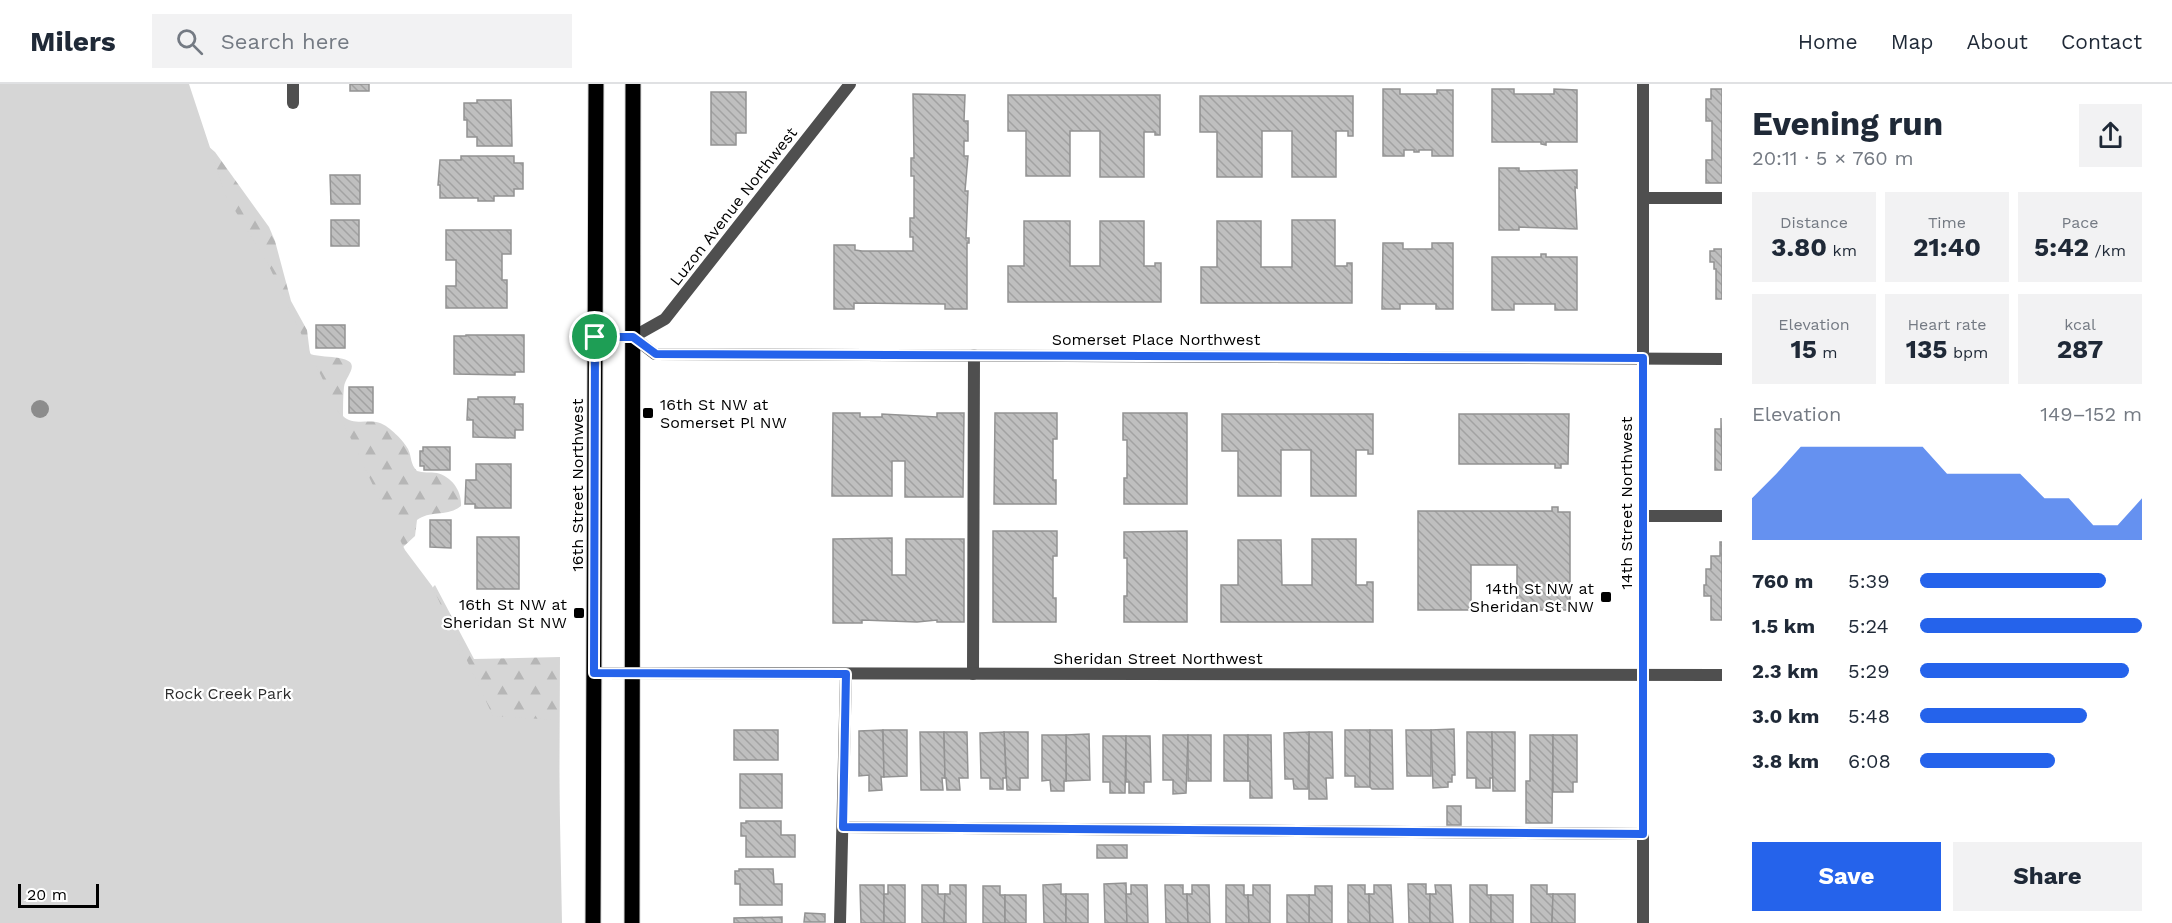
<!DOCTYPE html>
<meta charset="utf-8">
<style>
:root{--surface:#fff;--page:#f2f2f3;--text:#1f2937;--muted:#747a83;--line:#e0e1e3;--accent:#2563eb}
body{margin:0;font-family:"Work Sans",sans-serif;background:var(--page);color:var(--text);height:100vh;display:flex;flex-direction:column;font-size:22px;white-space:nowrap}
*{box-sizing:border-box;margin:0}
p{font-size:20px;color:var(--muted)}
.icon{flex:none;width:33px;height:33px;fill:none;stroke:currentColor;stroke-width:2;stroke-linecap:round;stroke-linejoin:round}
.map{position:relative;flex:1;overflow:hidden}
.details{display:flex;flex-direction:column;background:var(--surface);width:450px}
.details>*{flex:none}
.scale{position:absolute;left:18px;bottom:15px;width:81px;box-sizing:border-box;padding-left:6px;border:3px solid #000;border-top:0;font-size:16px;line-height:21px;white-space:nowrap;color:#000;-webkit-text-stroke:4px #fff;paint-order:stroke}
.pin{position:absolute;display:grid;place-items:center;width:51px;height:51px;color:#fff;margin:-26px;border:3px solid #fff;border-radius:50%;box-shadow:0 2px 6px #0007}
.round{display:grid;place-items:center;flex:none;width:63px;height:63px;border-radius:0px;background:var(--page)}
.head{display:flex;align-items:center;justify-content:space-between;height:102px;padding:0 30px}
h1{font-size:33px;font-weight:700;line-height:45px}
.metrics{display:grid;grid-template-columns:repeat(3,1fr);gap:9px;height:102px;padding:6px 30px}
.metrics div{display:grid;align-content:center;border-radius:0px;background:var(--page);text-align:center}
.metrics b{font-size:26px;font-weight:700}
.metrics small{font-size:16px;font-weight:400}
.metrics p{font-size:16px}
.chart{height:168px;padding:12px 30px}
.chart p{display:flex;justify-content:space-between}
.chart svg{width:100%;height:108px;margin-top:6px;fill:var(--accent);opacity:.7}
.cta{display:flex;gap:12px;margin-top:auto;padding:12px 30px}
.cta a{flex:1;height:69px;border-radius:0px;background:var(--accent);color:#fff;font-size:24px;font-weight:700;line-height:69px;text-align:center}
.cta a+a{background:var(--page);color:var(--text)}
ul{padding:0 30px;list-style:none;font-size:20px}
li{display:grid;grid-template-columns:96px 72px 1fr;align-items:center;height:45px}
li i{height:15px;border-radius:8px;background:var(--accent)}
header{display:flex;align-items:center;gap:36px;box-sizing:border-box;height:84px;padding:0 30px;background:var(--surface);border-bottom:2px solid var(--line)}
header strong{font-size:28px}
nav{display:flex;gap:33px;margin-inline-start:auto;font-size:21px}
.search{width:420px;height:54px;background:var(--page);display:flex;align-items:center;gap:15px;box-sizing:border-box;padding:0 21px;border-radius:0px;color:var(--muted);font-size:22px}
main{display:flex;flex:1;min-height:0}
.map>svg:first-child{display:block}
.forest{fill:url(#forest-firs)}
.green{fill:#d6d6d6}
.building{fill:url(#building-back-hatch);stroke:#939393;stroke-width:1.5}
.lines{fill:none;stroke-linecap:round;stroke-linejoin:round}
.primary-casing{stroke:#dbdbdb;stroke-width:17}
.service{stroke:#4f4f4f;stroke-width:12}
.minor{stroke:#4f4f4f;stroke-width:12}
.tertiary{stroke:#4f4f4f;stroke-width:12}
.primary{stroke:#000;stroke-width:15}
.tree{fill:#8c8c8c}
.route-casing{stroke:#fff;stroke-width:12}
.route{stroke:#2563eb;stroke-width:8}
.poi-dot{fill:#000;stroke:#fff;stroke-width:2}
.labels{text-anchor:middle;stroke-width:4.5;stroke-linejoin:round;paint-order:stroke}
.street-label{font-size:16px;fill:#000;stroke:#fff}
.poi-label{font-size:16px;fill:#000;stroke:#fff;text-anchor:end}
.park-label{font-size:16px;fill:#2d2d2d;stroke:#fff}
</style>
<header>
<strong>Milers</strong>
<div class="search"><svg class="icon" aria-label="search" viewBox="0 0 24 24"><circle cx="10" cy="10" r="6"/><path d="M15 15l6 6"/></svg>Search here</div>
<nav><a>Home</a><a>Map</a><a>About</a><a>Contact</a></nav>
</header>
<main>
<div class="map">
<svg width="1722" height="839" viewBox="0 0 1722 839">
<defs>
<pattern id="forest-firs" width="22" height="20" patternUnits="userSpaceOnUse" patternTransform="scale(1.5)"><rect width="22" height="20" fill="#d6d6d6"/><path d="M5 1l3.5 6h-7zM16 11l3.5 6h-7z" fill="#b6b6b6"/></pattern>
<pattern id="building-back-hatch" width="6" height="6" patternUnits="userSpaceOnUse" patternTransform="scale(1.5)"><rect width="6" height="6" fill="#bfbfbf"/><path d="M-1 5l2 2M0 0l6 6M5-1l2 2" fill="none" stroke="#a2a2a2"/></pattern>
</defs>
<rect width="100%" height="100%" fill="#fff"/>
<g class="forest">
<path d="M0,0l194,50 21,18 54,75 6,14 16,60 16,29 3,24c10,3 20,2 29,4 25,4 6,18 5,29 -1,9 -1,20 -1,29 10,10 25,3 37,7 9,3 24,18 28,26 4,8 2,15 9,22 6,2 13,1 20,2 15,4 25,18 24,33 -13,11 -31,4 -44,14l-2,16 -13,12z"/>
<path d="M435,501l39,74 86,-2 -1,217 -131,-282z"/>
</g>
<path class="green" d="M0,0h189l37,112 42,68 112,236 25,50 27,36 61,130 65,4 4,203h-562z"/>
<g class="building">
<rect x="350" y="0" width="19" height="7"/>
<path d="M1383,5h17v5h37v-4h16v66h-21v-6h-13v2h-5v-2h-10v6h-21z"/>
<path d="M1492,5h22v5h40v-5l23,1v52h-31v3l-5,-1v-2h-49z"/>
<path d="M1711,5h11v94h-16v-23h6v-39h-6v-22h5z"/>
<path d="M711,8h35v41h-10v12h-25z"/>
<path d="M913,10l52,1 -1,26h4v20h-4v15h4l-3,35h3l-2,47h3v5h-2v66h-22v-5l-91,-1v6h-20v-64h21v5l7,1h51v-14h-3v-19h4v-42h-3v-18h3z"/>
<path d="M1008,11h152v40h-5v-3h-11v45h-44v-46h-30v45h-44v-45h-18z"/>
<path d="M1200,12h153v40h-5v-5h-12v46h-44v-46h-30v46h-45v-45h-17z"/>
<path d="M477,16h34l1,46h-35v-9h-10v-17h-3v-17h13z"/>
<path d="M461,72h53v7h9v26h-9v7h-20v5h-16v-3h-38v-13h-2l2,-25h21z"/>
<path d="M1499,84h20v3l58,-1v18l-2,-1 2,42 -58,-2v3h-20z"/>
<path d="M330,91h30v29h-29z"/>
<rect x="331" y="136" width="28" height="26"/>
<path d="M1292,136h43v46h12v-3h5v40h-151v-36h16v-46h44v46h31z"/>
<path d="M1024,137h46v45h30v-45h44v45h11v-3h6v39h-153v-36h16z"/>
<path d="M446,146h65v24h-9v26h5v28h-61v-22h10v-26h-10z"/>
<path d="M1383,159h20v6h29v-6h21v66h-17v-5h-36v5h-18z"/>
<path d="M1714,165h8v50h-6v-30h-2v-7h-4v-11h4z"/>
<path d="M1541,170h5v3h31v53h-22v-6h-41v6h-22v-53h49z"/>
<rect x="316" y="241" width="29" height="23"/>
<path d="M466,251h58v37h-9v3l-61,-1v-38h12z"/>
<rect x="349" y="303" width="24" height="26"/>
<path d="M478,313h37l-1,7h9v26h-8v8l-42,-1v-17h-6l1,-21h10z"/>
<path d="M833,329h27v4h22v-3l55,3v-4h27l-1,84h-58v-36h-13v35h-60z"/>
<path d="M995,329h62v26h-4v41h3v24h-62z"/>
<path d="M1123,329h64v91h-63v-26h3v-38h-4z"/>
<path d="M1222,330h151v40h-5v-4h-12v46h-45v-46h-30v46h-43v-45h-16z"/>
<path d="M1459,330h110l-1,50h-7v4h-6v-4h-96z"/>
<path d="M1721,334l1,52h-7v-41h6z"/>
<path d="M423,363h27v23h-26v-4h-4v-15h3z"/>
<path d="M476,380h35v44h-36v-4h-10l1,-24h10z"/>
<path d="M1552,423h6v5h12v98h-53v-45h-46v45h-53v-99h134z"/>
<path d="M430,436h21v28l-21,-1z"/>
<path d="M993,447h64v25h-4v42h3v24h-63z"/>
<path d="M1187,447v91h-63v-26h3v-38h-3v-26z"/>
<rect x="477" y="453" width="42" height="52"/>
<path d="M892,454v37h14v-36h58v83h-27v-2l-20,2 -55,-2v3h-29v-84z"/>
<path d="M1312,455h44v46h11v-3h6v40h-152v-37h17v-45h43l1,45h30z"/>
<path d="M1720,458h2v78h-11v-24h-7v-11h2v-16h5v-13h9z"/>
<path d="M1454,645l1,46h-3v7h-4v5l-15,1 -2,-58z"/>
<rect x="734" y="646" width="44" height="30"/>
<path d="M883,646l1,47h-3l1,13 -13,1v-16l-10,1v-45z"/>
<path d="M883,646h24v46l-23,1z"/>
<path d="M1345,646h25v57h-15v-11h-10z"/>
<path d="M1370,646h22l1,59h-21l-2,-2z"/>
<path d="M1406,646h25v46h-24z"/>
<path d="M920,648h24l1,46h-3l1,12h-22z"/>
<path d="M944,648h23l1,46h-9l1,12h-13l-1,-12h-1z"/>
<path d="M1004,648h24v46h-8v12h-13z"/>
<path d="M1004,648l2,46h-3v11h-13v-11h-9l-1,-45z"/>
<path d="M1309,648h23l1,46h-7l1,21h-18z"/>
<path d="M1309,648l-1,57h-14l-1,-10h-8l-1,-46z"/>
<path d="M1467,648h25l1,46h-3v10h-14v-10h-9z"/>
<path d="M1492,648h23v59h-22z"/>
<path d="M1089,650l1,46 -24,1v-46z"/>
<path d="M1042,651h24v46h-2v10h-13l-1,-11 -8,1z"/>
<path d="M1163,651h25l-2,58 -13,1v-14h-10z"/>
<rect x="1188" y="651" width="23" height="46"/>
<rect x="1224" y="651" width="24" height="46"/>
<path d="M1248,651h23l1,63h-22v-17h-2z"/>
<path d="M1530,651h23l-1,88h-26v-42h4z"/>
<path d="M1553,651h24v47h-4v10h-20z"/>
<path d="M1103,652h23l-1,57h-15v-11h-7z"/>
<path d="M1126,652h24l1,46h-7v11h-15v-11h-3z"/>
<rect x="740" y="690" width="42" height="34"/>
<rect x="1447" y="722" width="14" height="19"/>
<path d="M746,737h35v14h14v22h-49v-21h-5v-13h5z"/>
<rect x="1097" y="761" width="30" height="13"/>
<path d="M739,785h34l1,15h8v21h-42v-21h-5v-13h4z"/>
<path d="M1126,799l1,40h-22l-1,-39z"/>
<path d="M1061,800v10h5v29h-22l-1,-38z"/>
<path d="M1408,800h18v10h4v29h-21z"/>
<path d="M860,801h24v38h-23z"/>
<path d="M888,801h17v38h-21v-29h4z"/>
<path d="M922,801h16v9h7l-1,29h-22z"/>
<path d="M950,801h16v38h-22l1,-29h5z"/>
<path d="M1131,801h16l1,38h-21l-1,-29h5z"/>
<path d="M1165,801h18v9h4l1,29h-22z"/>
<path d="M1192,801h17l1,38h-22l-1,-29h5z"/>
<path d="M1226,801h18v10h4l1,28h-23z"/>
<path d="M1253,801h17v38h-21l-1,-28h5z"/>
<path d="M1348,801h17v9h4l1,29h-22z"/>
<path d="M1374,801h17l2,38h-23l-1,-29h5z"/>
<path d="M1435,801h16l2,38h-23v-29h6z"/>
<path d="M1470,801h17v10h4v28h-21z"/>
<path d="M1531,801h16v9h6l-1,29h-21z"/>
<path d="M983,802h17v9h5v28h-22z"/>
<path d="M1315,802h17v37h-23v-28h6z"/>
<rect x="1066" y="810" width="22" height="29"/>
<path d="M1553,810h22v29h-23z"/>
<rect x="1005" y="811" width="21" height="28"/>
<rect x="1287" y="811" width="22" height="28"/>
<rect x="1491" y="811" width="22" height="28"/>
<path d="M805,829l20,1v8h-21z"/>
<path d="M782,833v6h-48v-5z"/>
</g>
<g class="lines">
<defs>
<g id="primary">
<path d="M593,839l3,-839"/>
<path d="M632,839l1,-839"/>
</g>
</defs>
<use href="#primary" class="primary-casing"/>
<g class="service">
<path d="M293,19v-19"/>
<path d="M1643,114h79"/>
<path d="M1643,432h79"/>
<path d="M973,590l1,-319"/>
<path d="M843,743l800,7"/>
<path d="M840,839l6,-249"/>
</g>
<g class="minor">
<path d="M595,253h38l22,17 1067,5"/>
<path d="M633,253l32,-18 185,-235"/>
</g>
<g class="tertiary">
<path d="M594,589l1128,2"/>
<path d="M1643,839v-839"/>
</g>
<use href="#primary" class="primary"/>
</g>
<circle class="tree" cx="40" cy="325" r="9"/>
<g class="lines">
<defs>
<path id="route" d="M595,253h38l23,17 987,4v476l-800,-7 3,-153 -252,-1z"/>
</defs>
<use href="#route" class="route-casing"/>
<use href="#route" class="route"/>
</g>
<g class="poi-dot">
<rect x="642" y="323" width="12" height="12" rx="3"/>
<rect x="1600" y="507" width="12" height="12" rx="3"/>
<rect x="573" y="523" width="12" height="12" rx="3"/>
</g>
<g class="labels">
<g class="street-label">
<text transform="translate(733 122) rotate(-52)" y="6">Luzon Avenue Northwest</text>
<text x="1156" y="261">Somerset Place Northwest</text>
<text transform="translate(577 401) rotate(-90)" y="6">16th Street Northwest</text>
<text transform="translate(1626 419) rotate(-90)" y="6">14th Street Northwest</text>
<text x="1158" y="580">Sheridan Street Northwest</text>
</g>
<g class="poi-label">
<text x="660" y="326" text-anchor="start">16th St NW at<tspan x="660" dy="18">Somerset Pl NW</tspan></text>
<text x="1594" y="510">14th St NW at<tspan x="1594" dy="18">Sheridan St NW</tspan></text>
<text x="567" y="526">16th St NW at<tspan x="567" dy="18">Sheridan St NW</tspan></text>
</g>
<g class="park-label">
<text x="228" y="615">Rock Creek Park</text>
</g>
</g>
</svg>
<div class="scale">20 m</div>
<div class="pin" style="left:595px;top:253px;background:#1e9e55"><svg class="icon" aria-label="arrive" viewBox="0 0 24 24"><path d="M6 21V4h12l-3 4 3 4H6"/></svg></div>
</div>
<section class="details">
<div class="head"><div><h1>Evening run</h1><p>20:11 · 5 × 760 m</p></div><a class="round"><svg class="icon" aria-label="share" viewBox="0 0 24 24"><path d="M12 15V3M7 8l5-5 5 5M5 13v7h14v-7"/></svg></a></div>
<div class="metrics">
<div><p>Distance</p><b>3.80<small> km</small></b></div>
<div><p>Time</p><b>21:40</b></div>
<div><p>Pace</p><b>5:42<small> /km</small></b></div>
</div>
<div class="metrics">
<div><p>Elevation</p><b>15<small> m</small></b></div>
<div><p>Heart rate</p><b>135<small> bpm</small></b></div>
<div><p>kcal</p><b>287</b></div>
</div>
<div class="chart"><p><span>Elevation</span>149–152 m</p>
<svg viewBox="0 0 160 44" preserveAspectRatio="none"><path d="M0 44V27L10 17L20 6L30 6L40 6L50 6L60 6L70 6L80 17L90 17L100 17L110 17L120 27L130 27L140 38L150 38L160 27V44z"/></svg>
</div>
<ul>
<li><b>760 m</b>5:39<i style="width:84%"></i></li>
<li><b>1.5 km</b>5:24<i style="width:100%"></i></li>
<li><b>2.3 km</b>5:29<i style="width:94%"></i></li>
<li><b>3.0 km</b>5:48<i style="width:75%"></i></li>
<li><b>3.8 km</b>6:08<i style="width:61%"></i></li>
</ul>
<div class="cta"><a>Save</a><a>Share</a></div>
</section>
</main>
